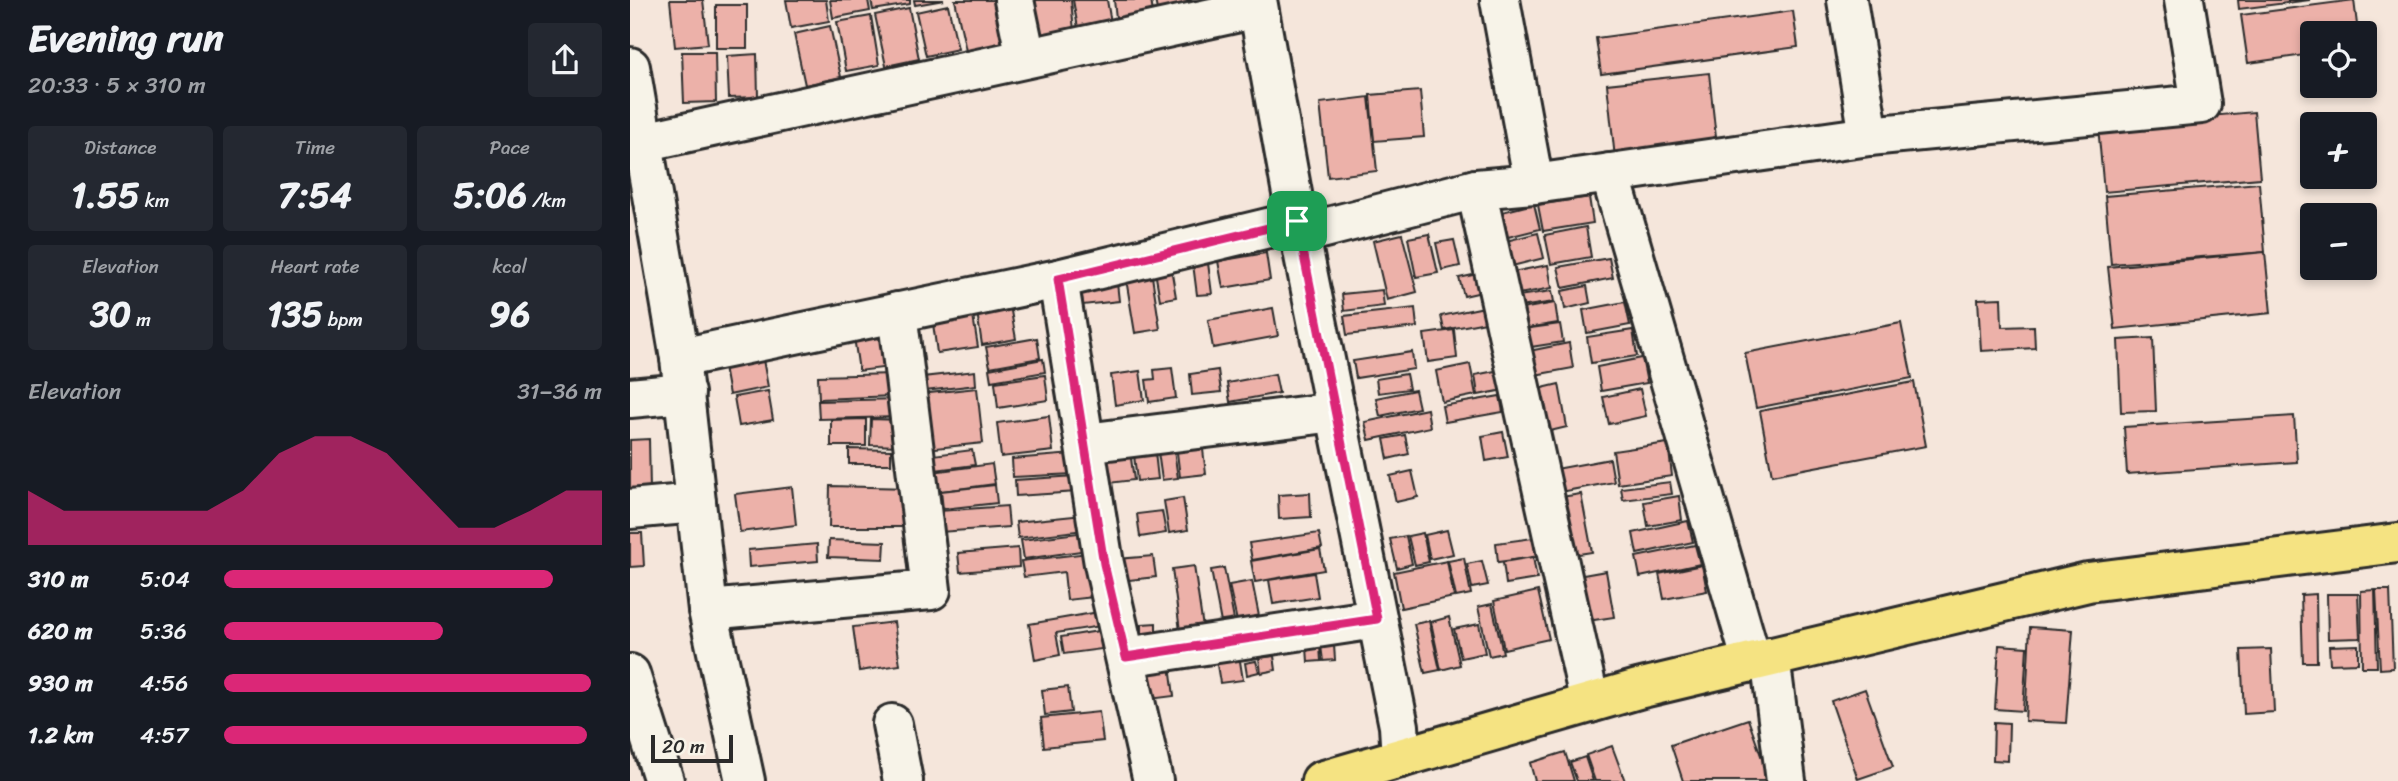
<!DOCTYPE html>
<meta charset="utf-8">
<style>
:root{--surface:#171b24;--page:#242831;--text:#f1f3f6;--muted:#9ea1a6;--accent:#db2777}
body{margin:0;font-family:Sriracha,sans-serif;background:var(--page);color:var(--text);height:100vh;display:flex;flex-direction:column;font-size:26px;white-space:nowrap}
*{box-sizing:border-box;margin:0}
p{font-size:23px;color:var(--muted)}
.icon{flex:none;width:38px;height:38px;fill:none;stroke:currentColor;stroke-width:2;stroke-linecap:round;stroke-linejoin:round}
.map{position:relative;flex:1;overflow:hidden}
.details{display:flex;flex-direction:column;background:var(--surface);width:630px}
.details>*{flex:none}
.fabs{position:absolute;left:1670px;top:21px;display:grid;gap:14px}
.fabs a{display:grid;place-items:center;width:77px;height:77px;border-radius:7px;background:var(--surface);box-shadow:0 4px 10px #0003;font-size:35px}
.scale{position:absolute;left:21px;bottom:18px;width:82px;box-sizing:border-box;padding-left:7px;border:4px solid #2b2b2b;border-top:0;font-size:19px;line-height:24px;white-space:nowrap;color:#2b2b2b;-webkit-text-stroke:5px #f7f3e8;paint-order:stroke}
.pin{position:absolute;display:grid;place-items:center;width:60px;height:60px;color:#fff;margin:-30px;border-radius:14px;box-shadow:0 4px 10px #0006}
.round{display:grid;place-items:center;flex:none;width:74px;height:74px;border-radius:7px;background:var(--page)}
.head{display:flex;align-items:center;justify-content:space-between;height:119px;padding:0 28px}
h1{font-size:38px;font-weight:700;line-height:52px}
.stats{display:grid;grid-template-columns:repeat(3,1fr);gap:10px;height:119px;padding:7px 28px}
.stats div{display:grid;align-content:center;border-radius:7px;background:var(--page);text-align:center}
.stats b{font-size:35px;font-weight:700}
.stats small{font-size:19px;font-weight:400}
.stats p{font-size:19px}
.chart{height:196px;padding:14px 28px}
.chart p{display:flex;justify-content:space-between}
.chart svg{width:100%;height:126px;margin-top:7px;fill:var(--accent);opacity:.7}
ul{padding:0 28px;list-style:none;font-size:23px}
li{display:grid;grid-template-columns:112px 84px 1fr;align-items:center;height:52px}
li i{height:18px;border-radius:9px;background:var(--accent)}
main{display:flex;flex:1;min-height:0}
.map>svg:first-child{display:block}
.building{fill:#ecb1a9;stroke:#2b2b2b;stroke-width:2}
.lines{fill:none;stroke-linecap:round;stroke-linejoin:round}
.minor-casing{stroke:#2b2b2b;stroke-width:44}
.major-casing{stroke:#2b2b2b;stroke-width:44}
.minor{stroke:#f7f3e8;stroke-width:38}
.major{stroke:#f5e382;stroke-width:38}
.route-casing{stroke:#fff;stroke-width:14}
.route{stroke:#db2777;stroke-width:9}
</style>
<main>
<section class="details">
<div class="head"><div><h1>Evening run</h1><p>20:33 · 5 × 310 m</p></div><a class="round"><svg class="icon" aria-label="share" viewBox="0 0 24 24"><path d="M12 15V3M7 8l5-5 5 5M5 13v7h14v-7"/></svg></a></div>
<div class="stats">
<div><p>Distance</p><b>1.55<small> km</small></b></div>
<div><p>Time</p><b>7:54</b></div>
<div><p>Pace</p><b>5:06<small> /km</small></b></div>
</div>
<div class="stats">
<div><p>Elevation</p><b>30<small> m</small></b></div>
<div><p>Heart rate</p><b>135<small> bpm</small></b></div>
<div><p>kcal</p><b>96</b></div>
</div>
<div class="chart"><p><span>Elevation</span>31–36 m</p>
<svg viewBox="0 0 160 44" preserveAspectRatio="none"><path d="M0 44V25L10 32L20 32L30 32L40 32L50 32L60 25L70 12L80 6L90 6L100 12L110 25L120 38L130 38L140 32L150 25L160 25V44z"/></svg>
</div>
<ul>
<li><b>310 m</b>5:04<i style="width:87%"></i></li>
<li><b>620 m</b>5:36<i style="width:58%"></i></li>
<li><b>930 m</b>4:56<i style="width:97%"></i></li>
<li><b>1.2 km</b>4:57<i style="width:96%"></i></li>
</ul>
</section>
<div class="map">
<svg width="1768" height="781" viewBox="0 0 1768 781">
<rect width="100%" height="100%" fill="#f5e6db"/>
<filter id="ink" filterUnits="userSpaceOnUse"><feTurbulence type="fractalNoise" baseFrequency=".0143" numOctaves="2"/><feDisplacementMap in="SourceGraphic" scale="14" xChannelSelector="R" yChannelSelector="G"/><feConvolveMatrix kernelMatrix="1 2 1 2 8 2 1 2 1" color-interpolation-filters="sRGB"/></filter>
<g filter="url(#ink)">
<g class="building">
<path d="M40,0h33l5,44 -33,3z"/>
<path d="M156,0h40l3,21 -38,7z"/>
<path d="M200,0h38l2,11 -37,7z"/>
<path d="M241,0h39v4l-37,6z"/>
<path d="M284,0h30l-29,5z"/>
<path d="M325,0h44l9,42 -42,9z"/>
<path d="M405,0h36l3,31 -35,3z"/>
<path d="M443,0h34l4,23 -33,5z"/>
<path d="M484,0h37l2,13 -37,5z"/>
<path d="M525,0h70l-67,15z"/>
<path d="M1608,0h72l-71,9z"/>
<path d="M1724,0l4,33h-46v21l-64,9 -7,-48z"/>
<rect x="86" y="5" width="31" height="43"/>
<path d="M318,5l10,44 -32,7 -10,-44z"/>
<path d="M279,8l10,51 -33,7 -11,-51z"/>
<path d="M1163,11l5,36 -197,27 -5,-36z"/>
<path d="M241,16l8,49 -33,6 -9,-49z"/>
<path d="M200,26l11,51 -36,8 -11,-51z"/>
<path d="M52,52h33l1,50 -32,1z"/>
<path d="M127,54l1,43 -29,1 -2,-42z"/>
<path d="M1079,73l8,74 -102,11 -8,-74z"/>
<path d="M790,91l4,46 -50,4 -4,-46z"/>
<path d="M739,97l8,74 -49,6 -8,-74z"/>
<path d="M1624,112l6,66 -156,14 -6,-66z"/>
<path d="M1629,183l6,69 -154,12 -6,-68z"/>
<path d="M959,197l4,26 -50,8 -5,-26z"/>
<path d="M904,204l6,25 -40,10 -6,-25z"/>
<path d="M956,227l5,30 -40,7 -6,-29z"/>
<path d="M908,233l6,25 -40,10 -6,-25z"/>
<path d="M772,234l15,58 -30,8 -14,-59z"/>
<path d="M799,234l9,39 -22,4 -8,-39z"/>
<path d="M824,240l6,26 -18,4 -6,-27z"/>
<path d="M1635,252l6,61 -156,16 -7,-62z"/>
<path d="M636,253l4,27 -47,8 -5,-27z"/>
<path d="M979,258l4,20 -50,10 -5,-21z"/>
<path d="M520,263l10,66 -25,4 -11,-66z"/>
<path d="M578,263l4,31 -15,1 -4,-31z"/>
<path d="M918,265l4,23 -45,8 -5,-22z"/>
<path d="M541,268l5,29 -16,3 -5,-29z"/>
<path d="M852,273l4,18 -22,5 -5,-18z"/>
<path d="M487,283l2,18 -36,4 -2,-19z"/>
<path d="M957,286l3,17 -25,6 -3,-18z"/>
<path d="M752,290l2,16 -40,5 -2,-17z"/>
<path d="M922,291l2,11 -34,5 -2,-11z"/>
<path d="M1371,298l1,29 32,-1 1,22 -54,3 -3,-52z"/>
<path d="M379,300l7,39 -34,6 -6,-40z"/>
<path d="M995,302l5,23 -43,8 -4,-23z"/>
<path d="M925,303l3,20 -44,7 -4,-19z"/>
<path d="M859,306l2,15 -47,9 -3,-14z"/>
<path d="M643,308l5,28 -65,12 -5,-28z"/>
<path d="M785,308l2,19 -70,8 -3,-19z"/>
<path d="M342,310l6,37 -41,6 -5,-37z"/>
<path d="M1271,323l11,55 -156,30 -11,-55z"/>
<path d="M930,324l3,18 -45,7 -3,-19z"/>
<path d="M824,330l3,28 -29,4 -4,-28z"/>
<path d="M1003,330l4,26 -46,7 -4,-26z"/>
<path d="M255,332l5,35 -31,4 -5,-34z"/>
<path d="M407,338l3,20 -50,9 -4,-20z"/>
<path d="M1523,338l3,73 -35,1 -3,-72z"/>
<path d="M939,343l4,25 -44,8 -5,-24z"/>
<path d="M782,352l2,17 -58,9 -3,-17z"/>
<path d="M132,354l6,33 -39,8 -6,-33z"/>
<path d="M1012,358l5,25 -46,8 -4,-24z"/>
<path d="M413,359l2,13 -54,9 -2,-12z"/>
<path d="M840,364l6,31 -34,7 -6,-31z"/>
<path d="M542,368l4,30 -27,4 -3,-22 9,-1 -1,-9z"/>
<path d="M588,370l3,22 -29,3 -2,-21z"/>
<path d="M870,370l4,20 -26,5 -3,-20z"/>
<path d="M345,371l1,14 -51,6 -2,-14z"/>
<path d="M510,371l4,29 -29,5 -4,-30z"/>
<path d="M263,374l1,22 -75,3 -1,-23z"/>
<path d="M645,374l4,19 -49,9 -3,-19z"/>
<path d="M776,374l3,15 -31,4 -2,-14z"/>
<path d="M415,375l3,25 -50,8 -3,-26z"/>
<path d="M1284,382l12,64 -154,29 -12,-64z"/>
<path d="M929,384l8,43 -21,5 -8,-43z"/>
<path d="M347,388l6,55 -57,6 -6,-55z"/>
<path d="M1010,389l6,27 -37,8 -6,-27z"/>
<path d="M785,390l4,18 -39,8 -4,-18z"/>
<path d="M138,391l5,29 -34,6 -5,-29z"/>
<path d="M870,396l3,16 -58,10 -3,-16z"/>
<path d="M269,399v18l-80,2 -1,-18z"/>
<path d="M797,409l3,18 -61,13 -4,-18z"/>
<path d="M419,416l4,35 -52,6 -4,-34z"/>
<path d="M1664,416l3,46 -170,12 -3,-47z"/>
<path d="M236,419v27h-35v-26z"/>
<path d="M241,419l30,1v26l-31,-1z"/>
<path d="M570,425l6,49 -26,3 -6,-49z"/>
<path d="M873,432l5,25 -22,4 -4,-25z"/>
<path d="M523,435l5,44 -21,2 -4,-35z"/>
<path d="M775,435l4,19 -21,5 -4,-20z"/>
<path d="M542,437l6,41 -16,2 -6,-42z"/>
<path d="M19,439l1,51h-20v-50z"/>
<path d="M1038,443l4,33 -54,8 -5,-33z"/>
<path d="M499,444l5,36 -25,3 -5,-36z"/>
<path d="M219,449l42,1v14h-42z"/>
<path d="M342,450l3,15 -40,5 -2,-15z"/>
<path d="M443,454l1,20 -61,3 -1,-18z"/>
<path d="M980,459l4,23 -54,10 -4,-23z"/>
<path d="M362,464l3,20 -60,8 -3,-20z"/>
<path d="M782,471l6,26 -22,5 -6,-26z"/>
<path d="M446,476l1,16 -61,4 -1,-16z"/>
<path d="M1040,482l2,12 -49,6 -2,-12z"/>
<path d="M365,485l2,18 -54,6 -2,-18z"/>
<path d="M200,486l80,2 -1,39h-80z"/>
<path d="M162,487l4,38 -56,7 -5,-38z"/>
<path d="M680,493l1,24 -32,2 -1,-24z"/>
<path d="M951,494l11,58 -20,3 -11,-58z"/>
<path d="M1049,496l3,24 -34,6 -4,-24z"/>
<path d="M553,498l5,32 -19,3 -5,-32z"/>
<path d="M377,506l2,21 -69,5 -1,-21z"/>
<path d="M532,511l4,22 -26,4 -3,-23z"/>
<path d="M453,515l2,15 -67,8 -2,-16z"/>
<path d="M1058,521l5,21 -56,12 -4,-21z"/>
<path d="M817,530l6,24 -23,5 -5,-24z"/>
<path d="M456,532l2,18 -64,9 -3,-19z"/>
<path d="M0,533h12l2,33 -14,1z"/>
<path d="M689,533l3,15 -70,12 -3,-17z"/>
<path d="M793,533l6,29 -14,3 -7,-29z"/>
<path d="M776,536l6,28 -15,4 -7,-29z"/>
<path d="M903,538l3,19 -38,5 -2,-19z"/>
<path d="M199,540l56,2 -1,17 -56,-2z"/>
<path d="M187,544l1,17 -69,6 -1,-17z"/>
<path d="M1065,545l5,19 -60,13 -4,-20z"/>
<path d="M388,548l1,19 -59,5 -2,-19z"/>
<path d="M690,549l4,21 -69,12 -4,-21z"/>
<path d="M458,553l5,44 -26,3 -3,-28 -40,5 -3,-16z"/>
<path d="M523,556l3,21 -36,4 -3,-22z"/>
<path d="M903,557l4,22 -31,5 -3,-22z"/>
<path d="M834,558l7,36 -15,3 -8,-36z"/>
<path d="M817,561l7,36 -53,11 -7,-36z"/>
<path d="M852,561l6,24 -16,3 -5,-24z"/>
<path d="M1072,565l5,26 -43,8 -5,-25z"/>
<path d="M564,566l9,62 -23,3 -8,-62z"/>
<path d="M594,568l11,57 -13,3 -11,-58z"/>
<path d="M976,571l8,46 -40,6 -8,-45z"/>
<path d="M684,573l4,24 -45,7 -4,-24z"/>
<path d="M622,581l8,40 -22,5 -9,-41z"/>
<path d="M1745,590l2,77h-15l-1,-76z"/>
<path d="M1746,590h14l3,78 -13,1z"/>
<path d="M908,591l11,48 -45,10 -10,-48z"/>
<path d="M1686,594l1,68h-14l-2,-67z"/>
<path d="M1697,594h31l2,44 -32,1z"/>
<path d="M862,604l11,49 -14,3 -11,-49z"/>
<path d="M469,612l2,14 -45,7 4,22 -25,5 -6,-36z"/>
<path d="M819,617l11,48 -19,5 -10,-48z"/>
<path d="M799,621l11,49 -15,3 -11,-49z"/>
<path d="M264,622l6,43 -41,6 -6,-44z"/>
<path d="M526,623v17h-14v-16z"/>
<path d="M849,624l6,29 -24,5 -7,-29z"/>
<path d="M1400,627l43,3 -7,93 -41,-2z"/>
<path d="M469,631l3,18 -38,5 -3,-17z"/>
<path d="M704,645l1,15 -12,1 -2,-15z"/>
<path d="M1369,645l28,2 -4,64 -28,-2z"/>
<path d="M1728,645v18l-28,1 -1,-18z"/>
<path d="M690,646l1,15 -13,1 -1,-15z"/>
<path d="M1641,649l3,63 -30,2 -3,-64z"/>
<path d="M609,655l4,25 -23,3 -4,-24z"/>
<path d="M644,656l2,14 -15,3 -2,-15z"/>
<path d="M626,661l3,11 -12,3 -2,-12z"/>
<path d="M540,665l4,31 -32,4 -4,-31z"/>
<path d="M438,687l3,25 -26,3 -3,-25z"/>
<path d="M1235,689l28,78 -35,12 -27,-78z"/>
<path d="M469,712l4,29 -59,6 -3,-29z"/>
<path d="M1118,719l22,62h-87l-12,-36z"/>
<path d="M1364,722l15,1 -1,38 -15,-1z"/>
<path d="M982,746l13,35h-30l-9,-26z"/>
<path d="M935,752l9,29h-39l-5,-18z"/>
<path d="M955,757l8,24h-16l-7,-19z"/>
</g>
<g class="lines">
<defs>
<g id="minor">
<path d="M384,0l12,58"/>
<path d="M627,0l40,221 102,505 2,32"/>
<path d="M870,0l34,184"/>
<path d="M1217,0l22,136"/>
<path d="M0,67l50,291 28,252 37,171"/>
<path d="M13,142l615,-134"/>
<path d="M980,173l142,489"/>
<path d="M846,189l114,514"/>
<path d="M428,279l46,285 49,217"/>
<path d="M50,358l378,-79 239,-58 4,13 175,-45 58,-5 335,-48 332,-32 -17,-104"/>
<path d="M0,398l55,-5"/>
<path d="M455,443l250,-31"/>
<path d="M0,509l66,-6"/>
<path d="M78,610l223,-20 -34,-278"/>
<path d="M496,657l250,-38"/>
<path d="M1140,657l16,124"/>
<path d="M0,674l34,107"/>
<path d="M262,724l11,57"/>
</g>
<path id="major" d="M691,781l317,-92 450,-107 310,-39"/>
</defs>
<use href="#minor" class="minor-casing"/>
<use href="#major" class="major-casing"/>
<use href="#minor" class="minor"/>
<use href="#major" class="major"/>
</g>
</g>
<g class="lines" filter="url(#ink)">
<defs>
<path id="route" d="M667,221l80,398 -251,38 -22,-93 -46,-285z"/>
</defs>
<use href="#route" class="route-casing"/>
<use href="#route" class="route"/>
</g>
</svg>
<div class="fabs">
<a><svg class="icon" aria-label="locate" viewBox="0 0 24 24"><circle cx="12" cy="12" r="6"/><path d="M12 2v4M12 18v4M2 12h4M18 12h4"/></svg></a>
<a>+</a>
<a>−</a>
</div>
<div class="scale">20 m</div>
<div class="pin" style="left:667px;top:221px;background:#1e9e55"><svg class="icon" aria-label="arrive" viewBox="0 0 24 24"><path d="M6 21V4h12l-3 4 3 4H6"/></svg></div>
</div>
</main>
